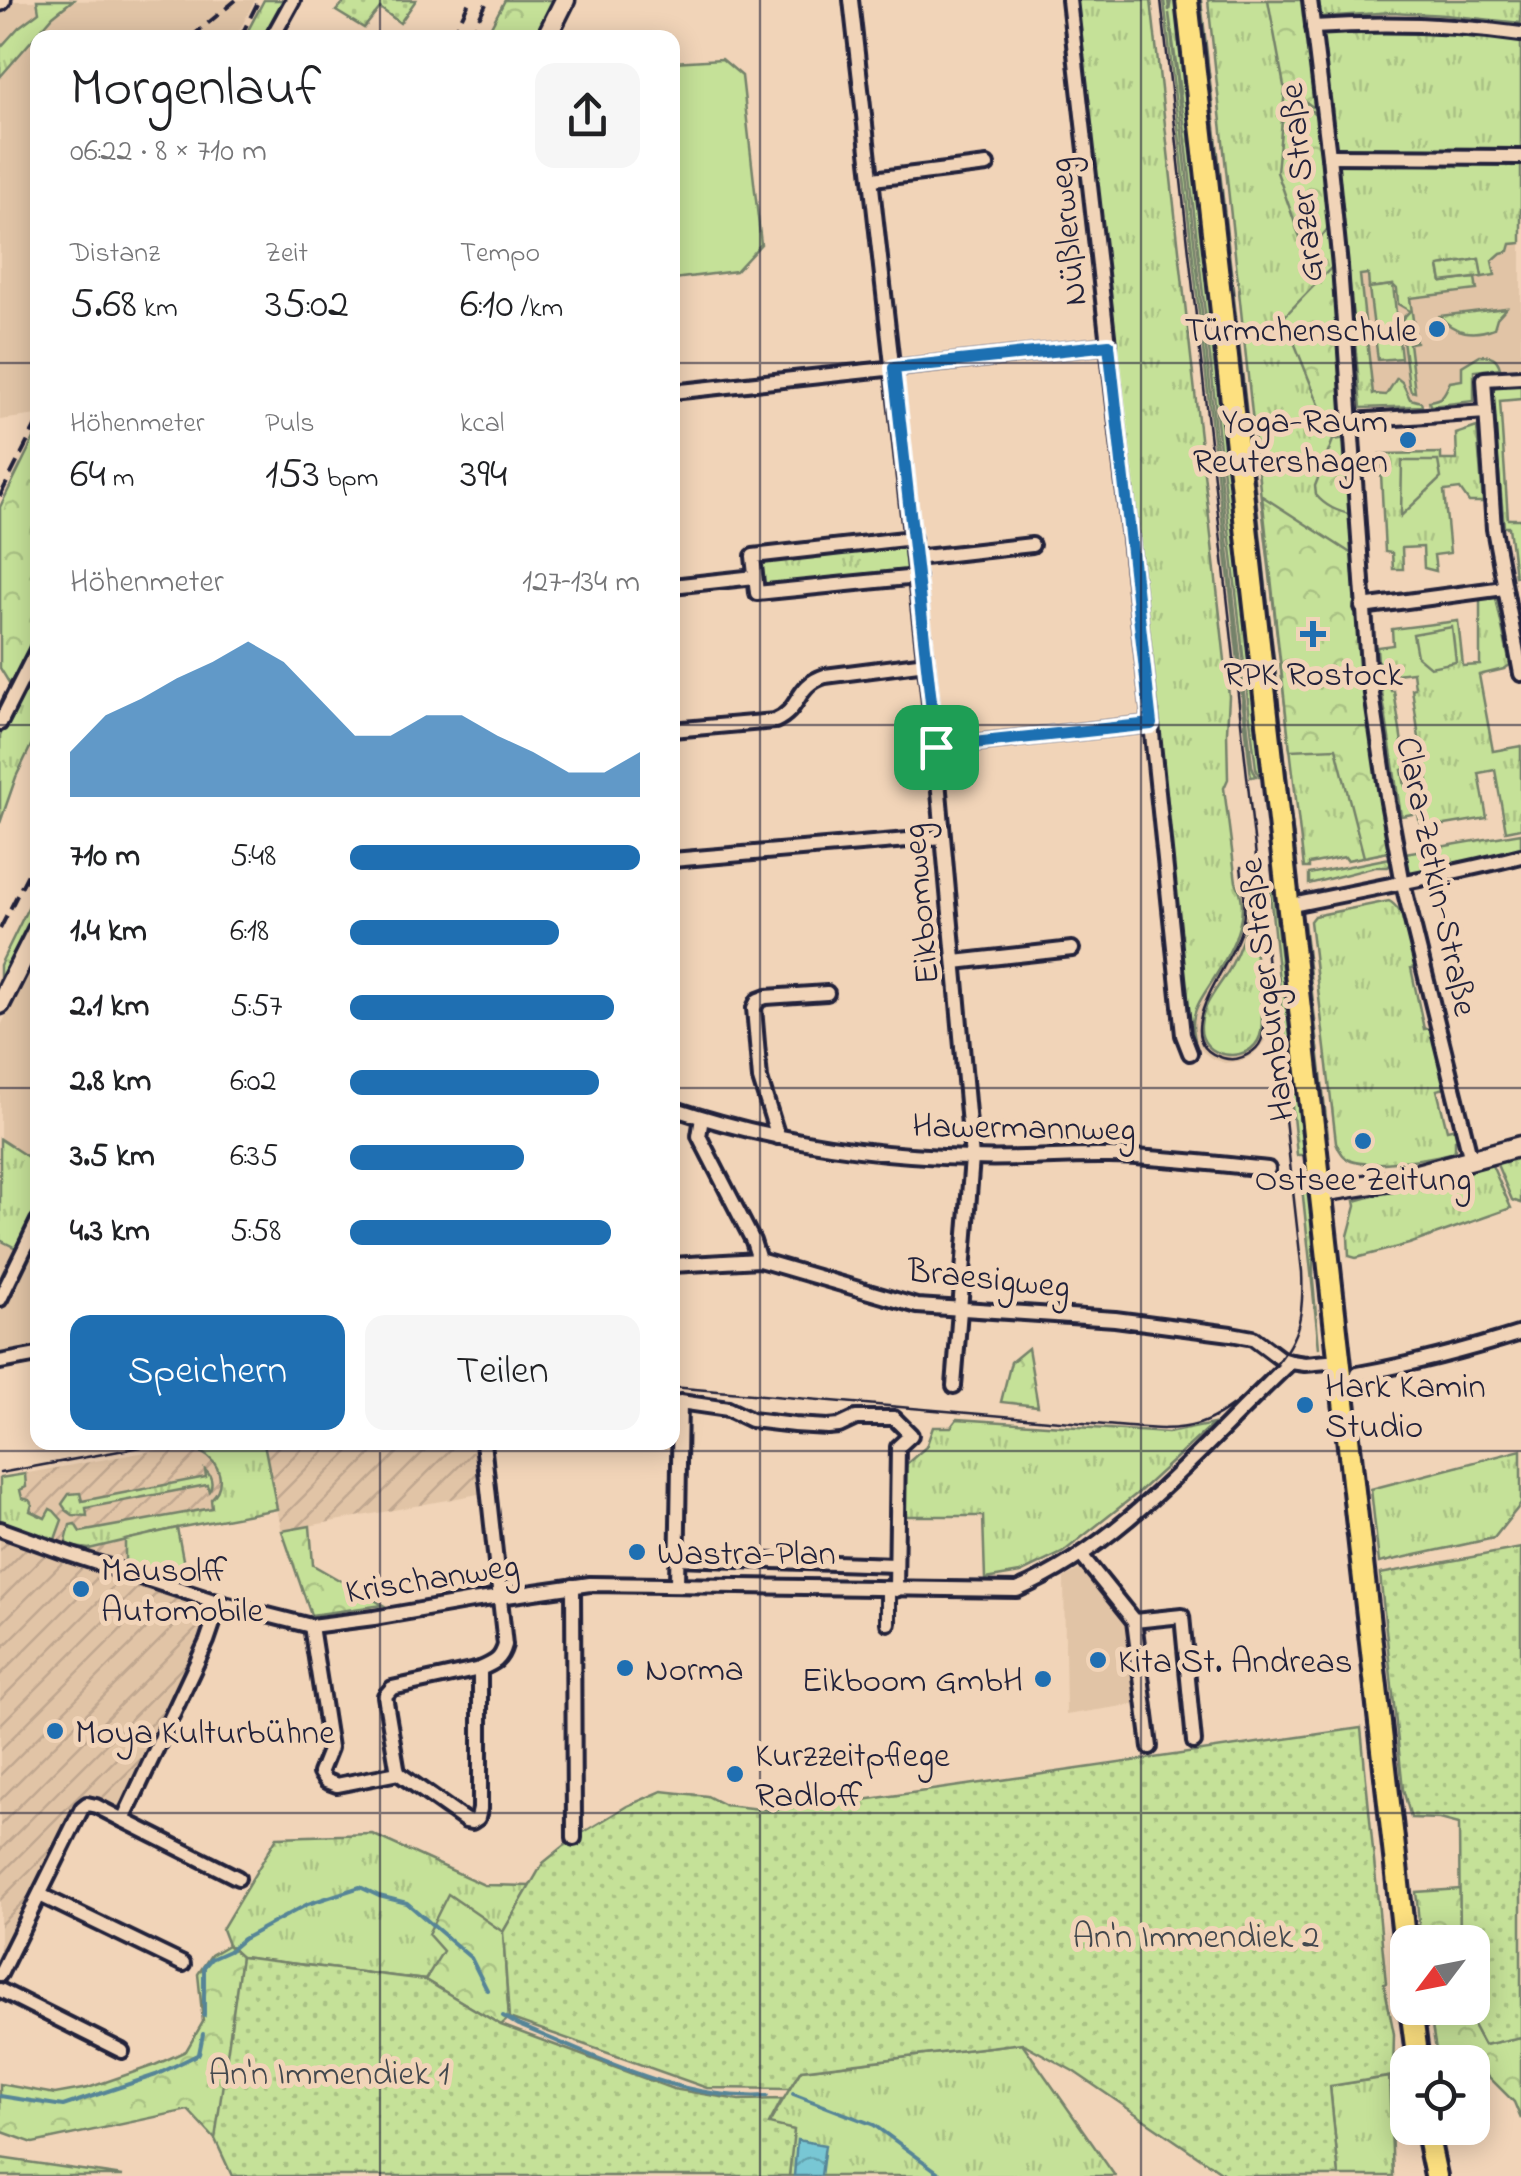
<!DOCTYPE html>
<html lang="de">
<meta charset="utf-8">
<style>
:root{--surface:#fff;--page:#f6f6f6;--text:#202124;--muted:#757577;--accent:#1f6fb2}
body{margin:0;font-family:"Indie Flower",sans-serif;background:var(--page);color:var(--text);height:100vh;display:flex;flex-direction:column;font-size:38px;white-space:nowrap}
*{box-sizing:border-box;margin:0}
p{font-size:32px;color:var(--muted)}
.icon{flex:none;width:55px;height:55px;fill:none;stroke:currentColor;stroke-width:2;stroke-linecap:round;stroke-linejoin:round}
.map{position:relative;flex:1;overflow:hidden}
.side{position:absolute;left:30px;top:30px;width:650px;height:1420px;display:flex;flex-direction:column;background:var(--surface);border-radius:20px;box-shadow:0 5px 25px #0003}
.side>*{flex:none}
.needle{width:65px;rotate:238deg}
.fabs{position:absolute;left:1390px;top:1925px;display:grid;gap:20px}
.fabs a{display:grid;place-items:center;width:100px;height:100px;border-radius:20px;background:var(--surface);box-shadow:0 5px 25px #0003;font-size:50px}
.pin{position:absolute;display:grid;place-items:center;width:85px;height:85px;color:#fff;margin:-42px;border-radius:20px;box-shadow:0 5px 15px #0006}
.round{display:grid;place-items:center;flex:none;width:105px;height:105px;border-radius:20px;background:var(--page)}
.head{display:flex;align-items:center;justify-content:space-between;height:170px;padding:0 40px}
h1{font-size:55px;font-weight:600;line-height:75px}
.stats{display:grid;grid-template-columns:repeat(3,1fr);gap:15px;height:170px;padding:10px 40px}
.stats div{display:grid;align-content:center}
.stats b{font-size:42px;font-weight:600}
.stats small{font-size:28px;font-weight:400}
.stats p{font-size:28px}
.chart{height:280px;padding:20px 40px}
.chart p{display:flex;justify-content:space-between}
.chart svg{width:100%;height:180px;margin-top:10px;fill:var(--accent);opacity:.7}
.action{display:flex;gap:20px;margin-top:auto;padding:20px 40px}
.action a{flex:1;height:115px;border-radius:20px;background:var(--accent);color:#fff;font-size:40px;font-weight:600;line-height:115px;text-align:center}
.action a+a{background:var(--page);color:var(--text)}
ul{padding:0 40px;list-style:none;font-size:32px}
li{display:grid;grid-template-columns:160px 120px 1fr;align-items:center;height:75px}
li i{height:25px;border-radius:12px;background:var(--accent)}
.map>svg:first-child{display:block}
.built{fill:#e1c4a6}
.industrial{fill:url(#industrial-furrows)}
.grass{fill:url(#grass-tufts);stroke:#74826a;stroke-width:2.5}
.forest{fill:url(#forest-crowns);stroke:#74826a;stroke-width:2.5}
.park{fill:#c5e198;stroke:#74826a;stroke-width:2.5}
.garden{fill:url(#garden-dots);stroke:#74826a;stroke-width:2.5}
.water{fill:url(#water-waves);stroke:#568597;stroke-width:2.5}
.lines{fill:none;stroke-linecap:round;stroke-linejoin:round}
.stream{stroke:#568597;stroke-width:4}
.minor-casing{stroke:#22223b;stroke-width:20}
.tertiary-casing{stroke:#22223b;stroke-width:25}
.primary-casing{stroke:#22223b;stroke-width:28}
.minor{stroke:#f1d4b8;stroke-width:12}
.tertiary{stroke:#f1d4b8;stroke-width:18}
.primary{stroke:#fde080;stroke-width:20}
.tram{stroke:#22223b;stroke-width:2.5}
.rail{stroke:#22223b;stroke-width:4;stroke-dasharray:15 8;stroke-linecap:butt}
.route-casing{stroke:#fff;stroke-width:20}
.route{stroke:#1f6fb2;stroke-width:12}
.grid{fill:none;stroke:#22223b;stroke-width:2.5;stroke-opacity:0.55}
.poi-dot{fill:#1f6fb2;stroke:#f1d4b8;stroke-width:4}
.labels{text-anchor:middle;stroke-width:10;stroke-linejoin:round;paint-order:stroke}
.street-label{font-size:35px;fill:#22223b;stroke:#f1d4b8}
.poi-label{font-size:35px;fill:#22223b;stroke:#f1d4b8;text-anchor:start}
.park-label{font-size:35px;fill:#43484e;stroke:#f1d4b8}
</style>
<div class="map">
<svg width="1521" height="2176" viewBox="0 0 1521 2176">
<defs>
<pattern id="industrial-furrows" width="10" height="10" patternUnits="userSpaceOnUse" patternTransform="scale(2.5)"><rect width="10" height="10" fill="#e1c4a6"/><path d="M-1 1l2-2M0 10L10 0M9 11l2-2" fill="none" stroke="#c1a890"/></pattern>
<pattern id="grass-tufts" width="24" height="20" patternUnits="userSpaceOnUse" patternTransform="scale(2.5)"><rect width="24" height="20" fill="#c5e198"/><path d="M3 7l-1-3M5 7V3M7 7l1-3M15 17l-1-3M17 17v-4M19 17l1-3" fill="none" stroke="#a9c184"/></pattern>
<pattern id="forest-crowns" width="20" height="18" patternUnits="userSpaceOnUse" patternTransform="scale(2.5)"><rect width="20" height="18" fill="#c5e198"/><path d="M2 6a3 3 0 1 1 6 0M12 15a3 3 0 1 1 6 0" fill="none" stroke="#a9c184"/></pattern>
<pattern id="garden-dots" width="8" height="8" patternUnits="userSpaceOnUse" patternTransform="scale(2.5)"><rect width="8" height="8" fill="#c5e198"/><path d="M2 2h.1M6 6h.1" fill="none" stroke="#a9c184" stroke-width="1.8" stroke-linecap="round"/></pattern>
<pattern id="water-waves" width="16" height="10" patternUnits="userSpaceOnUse" patternTransform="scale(2.5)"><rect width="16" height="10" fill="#78c7d4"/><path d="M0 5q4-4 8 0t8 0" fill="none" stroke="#62a1ad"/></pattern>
</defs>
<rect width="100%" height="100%" fill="#f1d4b8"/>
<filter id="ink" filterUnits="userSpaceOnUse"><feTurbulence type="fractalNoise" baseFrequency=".01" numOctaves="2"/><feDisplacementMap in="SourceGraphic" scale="20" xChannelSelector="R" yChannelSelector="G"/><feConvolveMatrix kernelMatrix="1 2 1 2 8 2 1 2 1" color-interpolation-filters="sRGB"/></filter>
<g filter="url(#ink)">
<g class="built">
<path d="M255,0l-19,37 -198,1 -1,377 -37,5v-419z"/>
<path d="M1521,243v123l-47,5v30l-113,7 -13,-145z"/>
<path d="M1242,893l4,1 3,18 -6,29 -38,70 -4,14 1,12 6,10 9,6h27l16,-18 1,-33 4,39 -13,15 -11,5 -16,2 -14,-5 -9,-7 -7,-11 -2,-18 4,-14 38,-69 6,-29z"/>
<path d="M37,950v397l-37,5v-324z"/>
<path d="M1085,1566l41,50 10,88 -70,11 -2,-137z"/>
</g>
<path class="industrial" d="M196,1443h287l6,49 -207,39 -5,-22 -100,19 10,54 33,21 -97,217 -36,-16 -87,170v-496z"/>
<g class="grass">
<path d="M37,0h36l-20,16 -53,61v-29l19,-21 20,-15z"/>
<path d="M264,0h22l-20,37 -22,1z"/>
<path d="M1069,0h82l78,696 -2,36 1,47 -4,9 12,94c17,31 -6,71 -23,98 -8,13 -20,28 -20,44 0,5 1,11 2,16l-10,3z"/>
<path d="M1164,0h4l1,11 2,-11h5l86,776h-3l-3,-8 -5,-41 -68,-613 -14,-101 83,753 4,10 -5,1z"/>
<path d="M1195,0h6l96,867h-4l-1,-30h-3z"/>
<path d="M1208,0h96c17,143 31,286 42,430 5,81 5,162 15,242 7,60 18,120 27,180l-41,8 -2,-3 -36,7v4h-5l-44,-379z"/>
<path d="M1318,0h203v23l-76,-8 -53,-3 -70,5z"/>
<path d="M1320,27l12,6 59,-3 43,1 87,10v110l-187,-2z"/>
<path d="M1362,161l159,1v81l-10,1 -2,7 -8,2 -9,8 3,14 -13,2 -4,-18 -39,8 3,15 33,-4 2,12 -67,8 6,44 -7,1 6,49 -4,-1 -2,-6 -8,-60 2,-7 7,-7 -12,-7 -1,-15 -4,-4 -24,3 -1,-14 -8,1 13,119 13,1 11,-17 5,4 8,17 11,3 1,4 -61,2 -13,-144 -2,-1 -10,-97 4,-4z"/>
<path d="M1506,308l-9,10 -3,10c-20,8 -40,6 -54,-12z"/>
<path d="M1480,355c11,0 17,2 20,13l-26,3v30l-44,5 -1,-5c15,-2 15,-7 21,-19l12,-2v-14z"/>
<path d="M1521,384v15l-21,2 8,118h13v56l-6,1 -6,-49h-5l-12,-132 2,-7 4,-2z"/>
<path d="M1477,427l6,75h-14l-9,-13 -16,2 6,62 -16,2 2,16 -12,-3 -1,-21 -21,1 1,21h-10l-1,-16 -7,-1 -5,-98 61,-1v7h16l-1,-26z"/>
<path d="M910,543l3,32 -153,14 -3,-24 5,-5z"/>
<path d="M1494,589l16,76 -6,4 -25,6 14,76 28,-5v82l-15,3 -11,-61 -16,3 8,45 -66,11 -3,-16 -17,3 -21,-137 9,-1 2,13h3l12,78 -4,1 3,16 23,-4 -2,-16h-3l-11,-77 3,-1 -2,-16 -34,4 -2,-29 16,-2 -1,-16 66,-8 5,45 17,-1v-73z"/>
<path d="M37,659v74l-21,44 -16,46v-87l17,-40z"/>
<path d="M1521,833v15l-111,27 -5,-22z"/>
<path d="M1390,858l1,6 -3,3h-13l-66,17v-10z"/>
<path d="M1269,883h3l32,272h-7z"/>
<path d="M37,889v26l-37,75v-25z"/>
<path d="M1389,901c10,5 10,14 20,19l10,46 -8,2 13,61 8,-1 13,60 -8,2 10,40 9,-2 3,11 -4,1v10l-4,3c-21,5 -81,15 -100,8 -8,-3 -12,-11 -15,-19l-26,-221 4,-5z"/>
<path d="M1249,912c4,26 18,103 11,124 -10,30 -62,23 -59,-11 1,-20 18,-38 28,-55 10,-19 17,-37 20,-58z"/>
<path d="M1304,922l24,214 -3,1 -23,-200z"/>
<path d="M0,1139l37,24v44l-21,41 -16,-8z"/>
<path d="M1521,1155v48l-9,-3 -16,-38z"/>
<path d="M1491,1163l20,45 -102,36 -53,14 -7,-2 -1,-20 8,-30 -1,-5z"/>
<path d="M1306,1167l7,72v42l6,67 -19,-180z"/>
<path d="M957,1419l211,14 45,-9 -74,68 -77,61 -42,20 -35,6 -2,-63h-82l3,-50 22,-19 7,-20h18z"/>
<path d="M201,1443h63l13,66 -100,19 -88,21 -24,-3 5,-21 5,-1 5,8 132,-24 -1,-9c15,-14 10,-36 -9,-46z"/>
<path d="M1521,1450v54l-27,34 -115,25 -8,-74z"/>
<path d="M205,1470c6,5 9,14 4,21l-2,-6 -121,23 1,8 -14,-1 -7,-5 -4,-6 7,-10 11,-1 2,8 124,-24z"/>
<path d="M25,1474l1,13 -6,3 2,8 7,2 3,4 -2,7 15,7 5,-9 4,2 8,9 -8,22 -54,-22v-42z"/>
<path d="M372,1834l112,51 46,1 -27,46 -22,82 -56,-34 -184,-23 -13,-12 -6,-16 55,-92z"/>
<path d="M1022,2043l93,133h-326l4,-46 -25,-5 33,-55z"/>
<path d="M1389,2077l4,99h-54l-9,-90z"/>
</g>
<g class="forest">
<path d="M505,0h52l-18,37 -54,1z"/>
<path d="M1268,0h36l13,110 -33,-24z"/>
<path d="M1285,90l33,26 11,111 -13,17 -14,-1 -25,-71z"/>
<path d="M1334,265l13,169 -15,3 -48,-120z"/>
<path d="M37,432v204l-26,50 -11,-18v-161z"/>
<path d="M1347,438l5,77c-15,-4 -26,-8 -36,-20l-1,-9 18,-46z"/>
<path d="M1262,496l90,58 9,121 27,177 -24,5 -28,-109 -46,2z"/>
<path d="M1028,1348l10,58 -37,-4 10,-40z"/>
<path d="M310,1526l3,39 70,40 -72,10 -29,-84z"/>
<path d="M1460,1889v53h-39l-5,-50z"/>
<path d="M448,1894l55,38 6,86 -8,7 -76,-45 18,-29 -15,-17z"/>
<path d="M228,1945l13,12 -25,183 -28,-30 -155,33 -33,-12v-47l55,10 33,-6 67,-23 31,-14 17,-29 -5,-48 13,-19z"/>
<path d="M1429,2008h35l20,37 37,-8v82l-7,-17 -32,-32 -9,2 -1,-10h-34z"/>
</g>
<g class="park">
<path d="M722,59l20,17 19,168 -25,27 -63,8v-217z"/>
<path d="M1393,285l8,73 -23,2 -9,-72z"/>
<path d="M1402,461h36l3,17 -40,38z"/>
<path d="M1452,627l4,35 -26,5 -13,-11 -4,-22z"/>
<path d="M177,1528l9,47 -18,4 -43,-16v-23z"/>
</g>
<g class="garden">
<path d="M346,0h70l-16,23 -20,-15 -16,20 -28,-17z"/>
<path d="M1479,259l3,18 -40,5 -3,-16z"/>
<path d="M1521,1548v489l-37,8 -20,-37h8v-66h-12l-1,-118 -19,-5 -29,-1 -8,-29 -23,-215z"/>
<path d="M1361,1728l25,255 -2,1 10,50 -1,42 -63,10 9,90h-112l-154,-105 -51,-28 -221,27 -12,19 -82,-1 -198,-70 -6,-86 40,-69 31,-25 53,-32 35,-15 45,5 18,9 43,5 95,-10z"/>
<path d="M241,1957l184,23 76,45 172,64 66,11 43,-1 -13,25 25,6 -5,46h-557l-17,-37z"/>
<path d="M0,2158l123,18h-123z"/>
</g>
<path class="water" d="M797,2140l28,5 -4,31h-27z"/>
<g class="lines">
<g class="stream">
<path d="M204,2016v-49l7,-8 18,-8 14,-12 65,-35 52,-17 19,9 28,7 64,55 16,32"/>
<path d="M503,2016l15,9c80,32 161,76 249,71"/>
<path d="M793,2094l81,31 69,51"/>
<path d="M0,2096l63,10 93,-31 43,-21 4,-20"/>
</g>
<defs>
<g id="minor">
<path d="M851,0l84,747 37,411 -18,228"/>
<path d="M1069,0l82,724 32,311 7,18"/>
<path d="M1310,0l19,156 11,110 28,401 20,135 15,82 68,276"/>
<path d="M1313,27c70,-5 138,-3 208,7"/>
<path d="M272,38l21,-38"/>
<path d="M1329,156l192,1"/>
<path d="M873,179l114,-14"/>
<path d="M1521,377l-37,2 10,150 27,145"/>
<path d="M672,392l437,-47"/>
<path d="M1352,421l134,-9"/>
<path d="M913,538l-160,18 4,37 160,-16"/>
<path d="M915,558l117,-13"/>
<path d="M672,586l83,-9"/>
<path d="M1362,607l142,-19"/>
<path d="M0,723l38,-75"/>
<path d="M672,730l103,-9c27,-12 19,-35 50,-45l101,-13"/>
<path d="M935,747l216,-23"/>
<path d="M672,860l271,-23"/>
<path d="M1288,906c78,-17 156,-30 233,-50"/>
<path d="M955,962l117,-13"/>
<path d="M672,1108c96,32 199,48 300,50 46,2 91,-3 137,-2 53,1 107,8 159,13"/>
<path d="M702,1118l-3,18 54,105 6,19"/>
<path d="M778,1137l-18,-58 -6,-71 4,-8 8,-3 61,-4"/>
<path d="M672,1265l87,-5 158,46 198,13 116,15 22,4 28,21 10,3 14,2 34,-3"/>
<path d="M0,1299l38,-78"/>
<path d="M0,1362l38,-7"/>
<path d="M1358,1374c55,-10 109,-24 163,-41"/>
<path d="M0,1529l69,25 151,49 91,23 63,-8 98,-17 118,-17 427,6c108,-46 189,-149 274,-228"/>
<path d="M1081,1555l53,66 16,126"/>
<path d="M677,1558l219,7"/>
<path d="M677,1584l3,-182 48,7 23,11 43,5 34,2 11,-1 17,-8h38l17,17 -13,12 -2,143"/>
<path d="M573,1586l1,252"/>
<path d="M888,1589v34"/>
<path d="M1134,1621l48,-5 12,126"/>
<path d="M311,1626l19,122 -10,25 6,8 11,4 61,-12 68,48 6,1 6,-4 2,-9v-140c14,-6 21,-9 25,-24l-22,-203"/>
<path d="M398,1773l-13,-77 7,-8 88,-19"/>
<path d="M123,1820l115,58"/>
<path d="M40,1895l143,69"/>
<path d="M0,1974l82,-166 5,-4 9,2 27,14 84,-179 13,-38"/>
<path d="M0,1990l122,61"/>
</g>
<g id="tertiary">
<path d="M0,1l1,-1"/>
<path d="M546,38l19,-38"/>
<path d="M0,1004l38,-75"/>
<path d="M1321,1192l70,-11 130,-35"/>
</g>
<g id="primary">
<path d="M1187,0l221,1973"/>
<path d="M1411,2008l7,54"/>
<path d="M1426,2128l10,48"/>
</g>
</defs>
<use href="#minor" class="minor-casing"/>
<use href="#tertiary" class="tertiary-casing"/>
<use href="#primary" class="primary-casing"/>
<use href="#minor" class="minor"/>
<use href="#tertiary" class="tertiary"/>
<use href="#primary" class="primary"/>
<g class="tram">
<path d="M1241,867c3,21 6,43 0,63 -8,34 -78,111 -18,128 11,3 21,0 30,-7 12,-9 11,-22 11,-36"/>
<path d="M672,1387l457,40c24,2 47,4 70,-3 34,-12 82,-56 96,-90 8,-19 8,-42 7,-62l-141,-1272"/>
<path d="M0,1473l168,-31"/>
</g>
<g class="rail">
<path d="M190,38l46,-38"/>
<path d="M240,38l19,-38"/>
<path d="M452,38l18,-38"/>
<path d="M469,38l19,-38"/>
<path d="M0,496l38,-75"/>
<path d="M0,929l38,-75"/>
</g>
</g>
</g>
<g class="lines" filter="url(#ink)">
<defs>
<path id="route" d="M1109,345l42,379 -215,23 -42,-379z"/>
</defs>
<use href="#route" class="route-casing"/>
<use href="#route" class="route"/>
</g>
<path class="grid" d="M380,0v38M760,0v2176M1141,0v2176M0,363h38M672,363h849M0,725h38M672,725h849M0,1088h38M672,1088h849M380,1442v734M0,1451h1521M0,1813h1521"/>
<g class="poi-dot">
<circle cx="1437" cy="329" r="10"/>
<circle cx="1408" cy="440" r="10"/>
<path d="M1308 619h10v10h10v10h-10v10h-10v-10h-10v-10h10z"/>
<circle cx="1363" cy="1141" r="10"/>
<circle cx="1305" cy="1405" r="10"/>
<circle cx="637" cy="1552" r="10"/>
<circle cx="81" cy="1589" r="10"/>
<circle cx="1098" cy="1660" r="10"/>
<circle cx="625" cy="1668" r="10"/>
<circle cx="1043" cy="1679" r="10"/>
<circle cx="55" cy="1731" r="10"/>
<circle cx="735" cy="1774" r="10"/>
</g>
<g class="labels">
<g class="street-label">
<text transform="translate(1300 183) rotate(-96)" y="12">Grazer Straße</text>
<text transform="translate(1066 232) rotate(-96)" y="12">Nüßlerweg</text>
<text transform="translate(1438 876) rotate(78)" y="12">Clara-Zetkin-Straße</text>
<text transform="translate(919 904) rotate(-95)" y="12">Eikbomweg</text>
<text transform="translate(1265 990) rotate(-97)" y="12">Hamburger Straße</text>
<text transform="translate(1024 1126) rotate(1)" y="12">Hawermannweg</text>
<text transform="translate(989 1277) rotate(6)" y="12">Braesigweg</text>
<text transform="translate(432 1577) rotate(-9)" y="12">Krischanweg</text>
</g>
<g class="poi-label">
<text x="1417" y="341" text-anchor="end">Türmchenschule</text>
<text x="1388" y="432" text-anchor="end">Yoga-Raum<tspan x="1388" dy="40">Reutershagen</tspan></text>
<text x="1313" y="685" text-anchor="middle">RPK Rostock</text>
<text x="1363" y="1190" text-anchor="middle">Ostsee Zeitung</text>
<text x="1325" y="1397">Hark Kamin<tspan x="1325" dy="40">Studio</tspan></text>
<text x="657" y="1564">Wastra-Plan</text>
<text x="101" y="1581">Mausolff<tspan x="101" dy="40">Automobile</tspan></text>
<text x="1118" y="1672">Kita St. Andreas</text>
<text x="645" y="1680">Norma</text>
<text x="1023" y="1691" text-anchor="end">Eikboom GmbH</text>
<text x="75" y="1743">Moya Kulturbühne</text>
<text x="755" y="1766">Kurzzeitpflege<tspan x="755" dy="40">Radloff</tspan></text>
</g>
<g class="park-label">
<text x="1196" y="1947">An'n Immendiek 2</text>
<text x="329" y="2084">An'n Immendiek 1</text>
</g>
</g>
</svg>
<div class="fabs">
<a><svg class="needle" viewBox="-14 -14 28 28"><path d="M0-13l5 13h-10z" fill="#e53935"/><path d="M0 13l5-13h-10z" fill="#757577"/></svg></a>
<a><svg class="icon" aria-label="locate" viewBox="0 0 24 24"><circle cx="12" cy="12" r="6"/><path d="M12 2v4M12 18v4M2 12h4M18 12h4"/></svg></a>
</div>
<div class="pin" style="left:936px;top:747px;background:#1e9e55"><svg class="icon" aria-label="arrive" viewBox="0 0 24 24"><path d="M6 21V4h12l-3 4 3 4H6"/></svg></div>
<section class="side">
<div class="head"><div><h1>Morgenlauf</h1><p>06:22 · 8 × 710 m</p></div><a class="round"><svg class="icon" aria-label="share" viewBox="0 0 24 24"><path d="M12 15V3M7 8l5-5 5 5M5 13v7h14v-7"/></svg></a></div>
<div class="stats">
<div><p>Distanz</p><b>5.68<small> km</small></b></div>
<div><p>Zeit</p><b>35:02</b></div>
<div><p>Tempo</p><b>6:10<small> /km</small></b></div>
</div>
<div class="stats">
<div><p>Höhenmeter</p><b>64<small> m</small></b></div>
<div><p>Puls</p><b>153<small> bpm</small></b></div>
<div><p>kcal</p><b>394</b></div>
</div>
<div class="chart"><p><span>Höhenmeter</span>127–134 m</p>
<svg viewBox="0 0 160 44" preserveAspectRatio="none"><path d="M0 44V33L10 24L20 20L30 15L40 11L50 6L60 11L70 20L80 29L90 29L100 24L110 24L120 29L130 33L140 38L150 38L160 33V44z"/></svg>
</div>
<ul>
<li><b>710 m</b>5:48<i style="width:100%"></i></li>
<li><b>1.4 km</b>6:18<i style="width:72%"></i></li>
<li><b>2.1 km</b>5:57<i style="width:91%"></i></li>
<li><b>2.8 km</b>6:02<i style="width:86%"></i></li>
<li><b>3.5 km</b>6:35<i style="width:60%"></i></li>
<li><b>4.3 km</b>5:58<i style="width:90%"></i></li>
</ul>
<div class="action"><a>Speichern</a><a>Teilen</a></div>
</section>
</div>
